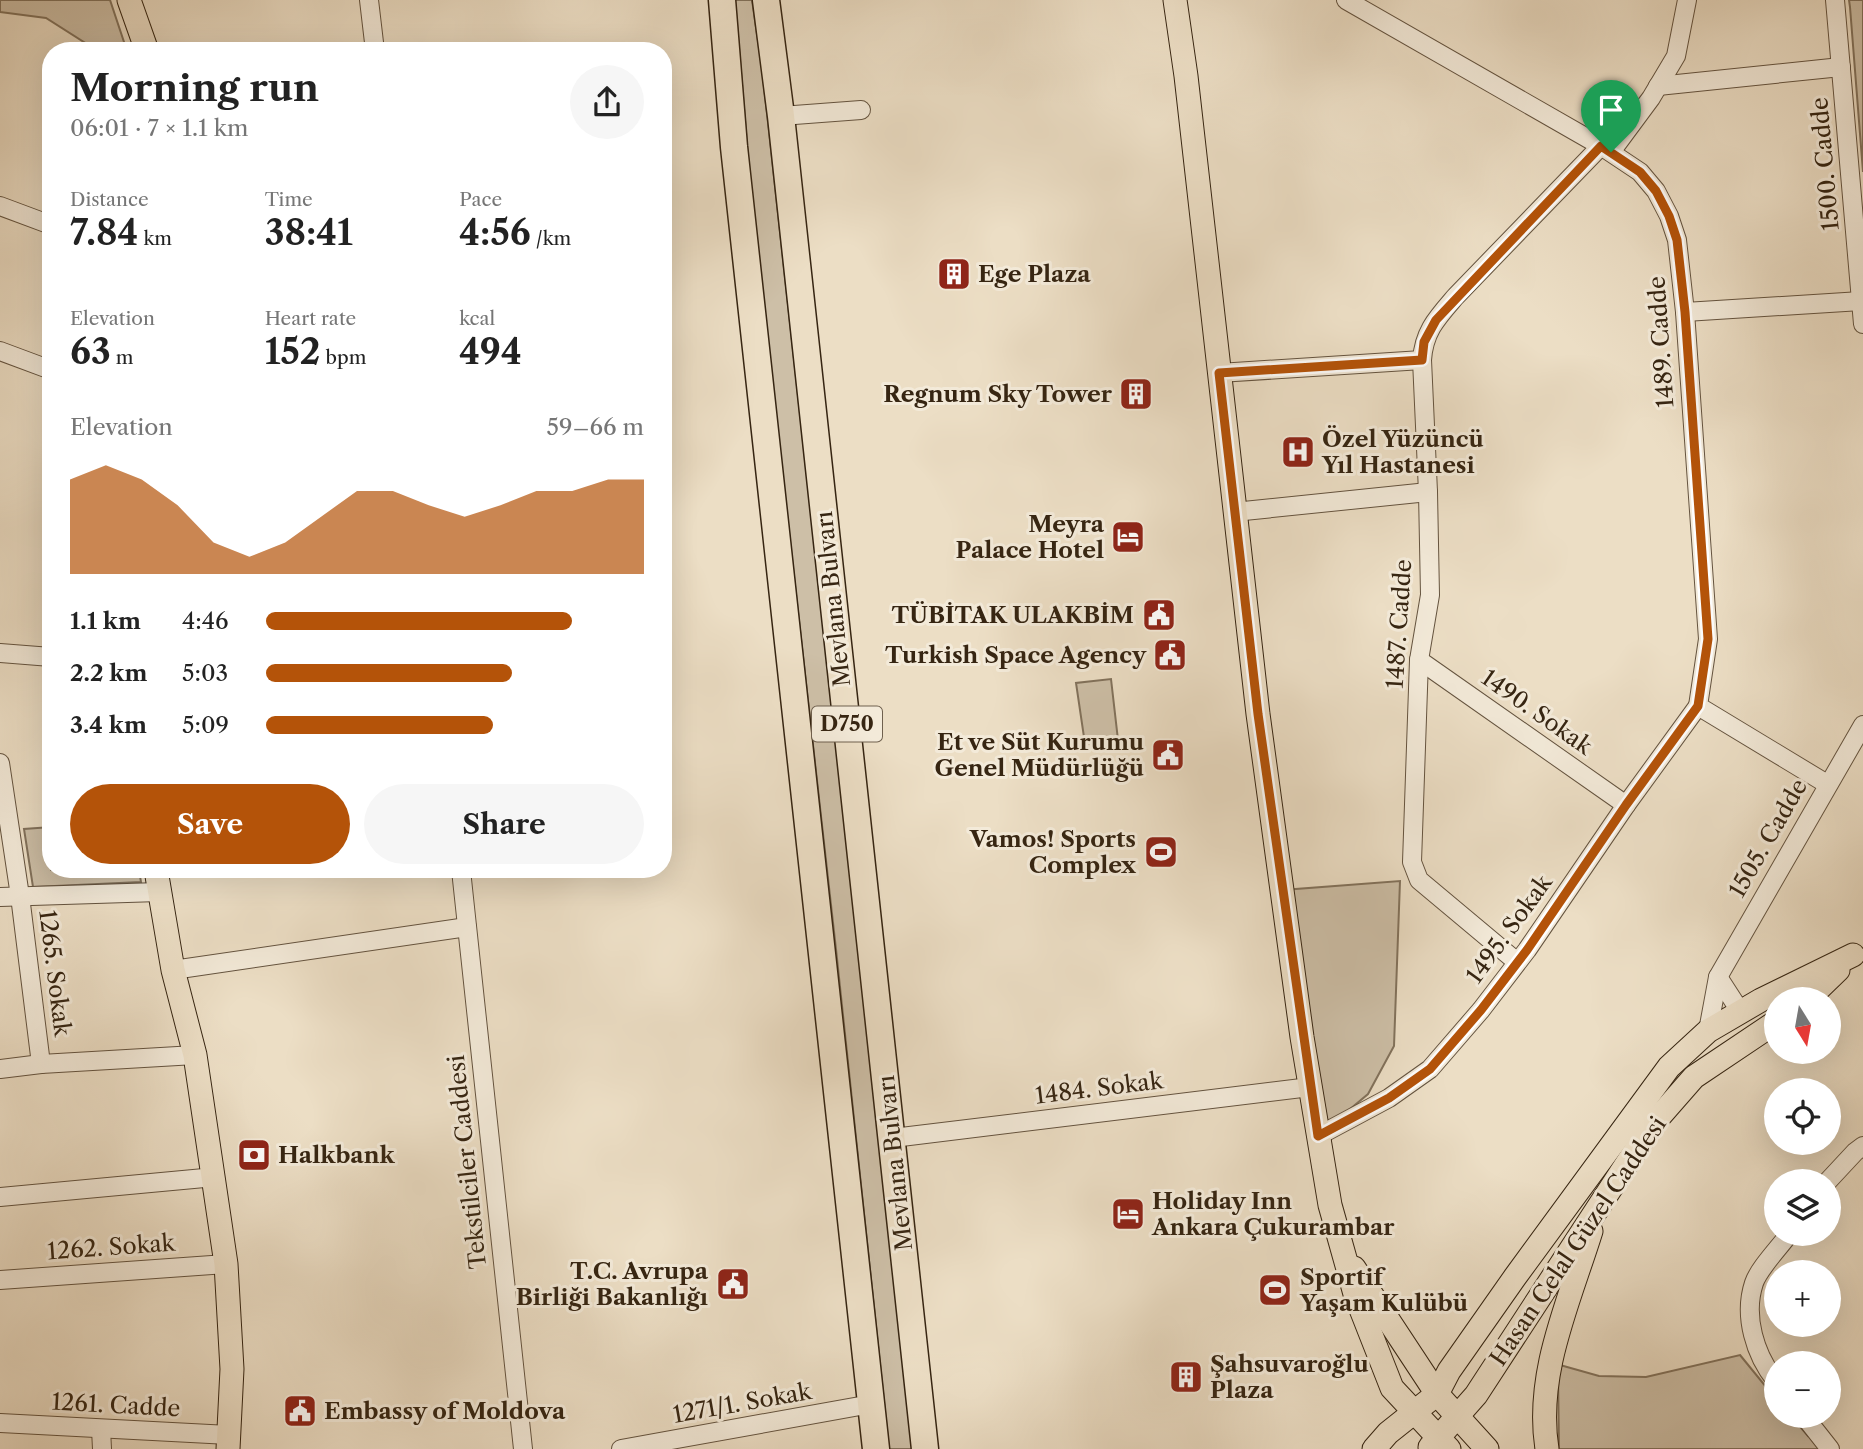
<!DOCTYPE html>
<meta charset="utf-8">
<style>
:root{--surface:#fff;--page:#f6f6f6;--text:#222;--muted:#767676;--accent:#b45309}
body{margin:0;font-family:"Libre Caslon Text",serif;background:var(--page);color:var(--text);height:100vh;display:flex;flex-direction:column;font-size:26px;white-space:nowrap}
*{box-sizing:border-box;margin:0}
p{font-size:23px;color:var(--muted)}
.icon{flex:none;width:38px;height:38px;fill:none;stroke:currentColor;stroke-width:2;stroke-linecap:round;stroke-linejoin:round}
.map{position:relative;flex:1;overflow:hidden}
.sheet{position:absolute;left:42px;top:42px;width:630px;height:836px;display:flex;flex-direction:column;background:var(--surface);border-radius:28px;box-shadow:0 7px 28px #0002}
.sheet>*{flex:none}
.needle{width:46px;rotate:169deg}
.buttons{position:absolute;left:1764px;top:987px;display:grid;gap:14px}
.buttons a{display:grid;place-items:center;width:77px;height:77px;border-radius:50%;background:var(--surface);box-shadow:0 7px 28px #0002;font-size:35px}
.pin{position:absolute;display:grid;place-items:center;width:60px;height:60px;color:#fff;margin:-72px -30px;border-radius:50% 50% 50% 0;rotate:-45deg;box-shadow:0 0 7px #0007}
.pin .icon{rotate:45deg}
.round{display:grid;place-items:center;flex:none;width:74px;height:74px;border-radius:37px;background:var(--page)}
.overview{display:flex;align-items:center;justify-content:space-between;height:119px;padding:0 28px}
h1{font-size:38px;font-weight:700;line-height:52px}
.metrics{display:grid;grid-template-columns:repeat(3,1fr);gap:10px;height:119px;padding:7px 28px}
.metrics div{display:grid;align-content:center}
.metrics b{font-size:35px;font-weight:700}
.metrics small{font-size:19px;font-weight:400}
.metrics p{font-size:19px}
.chart{height:196px;padding:14px 28px}
.chart p{display:flex;justify-content:space-between}
.chart svg{width:100%;height:126px;margin-top:7px;fill:var(--accent);opacity:.7}
.cta{display:flex;gap:14px;margin-top:auto;padding:14px 28px}
.cta a{flex:1;height:80px;border-radius:42px;background:var(--accent);color:#fff;font-size:28px;font-weight:700;line-height:80px;text-align:center}
.cta a+a{background:var(--page);color:var(--text)}
ul{padding:0 28px;list-style:none;font-size:23px}
li{display:grid;grid-template-columns:112px 84px 1fr;align-items:center;height:52px}
li i{height:18px;border-radius:9px;background:var(--accent)}
.map>svg:first-child{display:block}
.green{fill:#cdbfa7;stroke:#82725c;stroke-width:2}
.lines{fill:none;stroke-linecap:round;stroke-linejoin:round}
.minor-casing{stroke:#64533f;stroke-width:20}
.major-casing{stroke:#362512;stroke-width:25}
.highway-casing{stroke:#362512;stroke-width:29}
.minor{stroke:#f3ead9;stroke-width:18}
.major{stroke:#ecdec5;stroke-width:23}
.highway{stroke:#ecdec5;stroke-width:26}
.route-casing{stroke:#fff;stroke-width:14}
.route{stroke:#b45309;stroke-width:9}
.labels{text-anchor:middle;stroke-width:6;stroke-linejoin:round;paint-order:stroke}
.shield{fill:#f3ead9;stroke:#6f604e;stroke-width:2}
.shield-label{font-size:21px;font-weight:bold;fill:#362512}
.street-label{font-size:23px;fill:#362512;stroke:#f3ead9}
.poi-label{font-size:23px;font-weight:bold;fill:#362512;stroke:#f3ead9;text-anchor:start}
</style>
<div class="map">
<svg width="1863" height="1449" viewBox="0 0 1863 1449">
<rect width="100%" height="100%" fill="#ecdec5"/>
<filter id="stains"><feTurbulence type="fractalNoise" baseFrequency=".00286" numOctaves="4"/><feColorMatrix values="0 0 0 0 .2 0 0 0 0 .09 0 0 0 0 .02 0 0 0 .5 -.17"/></filter>
<radialGradient id="worn" r=".72"><stop offset=".6" stop-color="#630" stop-opacity="0"/><stop offset="1" stop-color="#630" stop-opacity=".3"/></radialGradient>
<g class="green">
<path d="M0,0h110l17,51h-29l-52,-33 -46,-6z"/>
<path d="M735,0h17l10,68 152,1381h-25l-53,-500 -84,-745z"/>
<path d="M1849,0h14v172l-13,-165z"/>
<path d="M1111,679l7,61 -33,4 -9,-61z"/>
<path d="M51,827v43h88l2,12 -108,5 -9,-58z"/>
<path d="M1400,881l-6,165 -26,48 -50,42 -35,-246z"/>
<path d="M1740,1355l36,44v17h15l17,20 7,-3 14,16h-270l-1,-78 2,-6 39,11 47,1z"/>
</g>
<g class="lines">
<defs>
<g id="minor">
<path d="M369,0l6,51"/>
<path d="M1346,0l255,146 39,26 16,19 13,25 8,24 8,72 23,327 -10,67 129,78"/>
<path d="M1835,0l28,324"/>
<path d="M1658,86l183,-19"/>
<path d="M781,116l80,-6"/>
<path d="M1611,152l40,-54 25,-42 11,-56"/>
<path d="M0,206l51,19"/>
<path d="M1685,312l176,-11"/>
<path d="M0,351l51,19"/>
<path d="M1219,373l203,-13"/>
<path d="M1234,512l194,-20"/>
<path d="M0,653l51,4"/>
<path d="M1419,660l207,145"/>
<path d="M0,763l20,133 21,168"/>
<path d="M461,870l62,579"/>
<path d="M0,897l159,-5"/>
<path d="M1517,962l-98,-82 -7,-18 7,-202 11,-65 -2,-103 -6,-132c2,-29 15,-42 34,-64l145,-150"/>
<path d="M173,970l294,-43"/>
<path d="M1718,977l22,34"/>
<path d="M1708,1031l10,-54 145,-252"/>
<path d="M0,1069l41,-5 154,-9"/>
<path d="M1318,1136l71,-38 41,-29 51,-59 46,-60 99,-145 72,-99"/>
<path d="M893,1138l417,-51"/>
<path d="M1828,1181l27,-29 8,-6"/>
<path d="M0,1197l215,-20"/>
<path d="M0,1280l226,-16"/>
<path d="M1776,1381c-21,-26 -33,-65 -22,-98 5,-15 26,-36 35,-49"/>
<path d="M1804,1416l26,33"/>
<path d="M0,1423l229,12"/>
<path d="M101,1429l1,20"/>
<path d="M621,1449l250,-45"/>
</g>
<g id="major">
<path d="M129,0l18,51"/>
<path d="M1175,0l11,76 72,638 44,323 28,168 25,89 37,94 57,61"/>
<path d="M156,870l17,100 22,85 31,209 6,105 -4,80"/>
<path d="M1808,999l30,-29"/>
<path d="M1354,1268l83,126 50,55"/>
<path d="M1430,1447l46,-52 176,-270 42,-48 82,-55"/>
<path d="M1374,1449l14,-16 49,-39 12,-23 66,-94 154,-210 39,-36 53,-31 92,-45"/>
<path d="M1547,1449c-12,-75 22,-147 44,-218"/>
</g>
<g id="highway">
<path d="M722,0l12,147 142,1302"/>
<path d="M766,0l15,116 144,1333"/>
</g>
</defs>
<use href="#minor" class="minor-casing"/>
<use href="#major" class="major-casing"/>
<use href="#highway" class="highway-casing"/>
<use href="#minor" class="minor"/>
<use href="#major" class="major"/>
<use href="#highway" class="highway"/>
</g>
<g class="lines">
<defs>
<path id="route" d="M1601,146l39,26 16,19 13,25 8,24 8,72 23,327 -10,67 -72,99 -99,145 -46,60 -51,59 -41,29 -71,38 -60,-422 -39,-341 203,-13 2,-18 12,-22z"/>
</defs>
<use href="#route" class="route-casing"/>
<use href="#route" class="route"/>
</g>
<defs>
<symbol id="building-square" viewBox="-11 -11 22 22"><rect x="-9" y="-9" width="18" height="18" rx="4" fill="#8f2418" stroke="#f3ead9"/><path d="M-4-6H4V6H1V3H-1V6H-4ZM-2.5-4.3h1.7v1.8h-1.7ZM.8-4.3h1.7v1.8H.8ZM-2.5-1h1.7V.8h-1.7ZM.8-1h1.7V.8H.8Z" fill="#fff"/></symbol>
<symbol id="hospital-square" viewBox="-11 -11 22 22"><rect x="-9" y="-9" width="18" height="18" rx="4" fill="#8f2418" stroke="#f3ead9"/><path d="M-5-5h3v3.5h4V-5h3V5h-3V1.5h-4V5h-3Z" fill="#fff"/></symbol>
<symbol id="hotel-square" viewBox="-11 -11 22 22"><rect x="-9" y="-9" width="18" height="18" rx="4" fill="#8f2418" stroke="#f3ead9"/><path d="M-6-4.5h1.5V1H6V5H4.5V3h-9V5H-6ZM-4 0a1.8 1.8 0 1 1 3.6 0ZM.5 0V-2.5h3Q6-2.5 6 0Z" fill="#fff"/></symbol>
<symbol id="civic-square" viewBox="-11 -11 22 22"><rect x="-9" y="-9" width="18" height="18" rx="4" fill="#8f2418" stroke="#f3ead9"/><path d="M-.6-6.5H3V-4.5H.6V-3L4-1V1h2V6H-6V1h2V-1L-.6-3ZM-1.2 2.5V6h2.4V2.5Z" fill="#fff"/></symbol>
<symbol id="stadium-square" viewBox="-11 -11 22 22"><rect x="-9" y="-9" width="18" height="18" rx="4" fill="#8f2418" stroke="#f3ead9"/><path d="M0-5a6.5 5 0 1 0 0 10a6.5 5 0 1 0 0-10ZM-3.5-1.8h7v3.6h-7Z" fill="#fff"/></symbol>
<symbol id="bank-square" viewBox="-11 -11 22 22"><rect x="-9" y="-9" width="18" height="18" rx="4" fill="#8f2418" stroke="#f3ead9"/><path d="M-6-4H6V4H-6ZM0-2.3a2.3 2.3 0 1 0 0 4.6a2.3 2.3 0 1 0 0-4.6Z" fill="#fff"/></symbol>
</defs>
<g fill-rule="evenodd">
<use href="#building-square" x="935" y="255" width="38" height="38"/>
<use href="#building-square" x="1117" y="375" width="38" height="38"/>
<use href="#hospital-square" x="1279" y="433" width="38" height="38"/>
<use href="#hotel-square" x="1109" y="518" width="38" height="38"/>
<use href="#civic-square" x="1140" y="596" width="38" height="38"/>
<use href="#civic-square" x="1151" y="636" width="38" height="38"/>
<use href="#civic-square" x="1149" y="736" width="38" height="38"/>
<use href="#stadium-square" x="1142" y="833" width="38" height="38"/>
<use href="#bank-square" x="235" y="1136" width="38" height="38"/>
<use href="#hotel-square" x="1109" y="1195" width="38" height="38"/>
<use href="#civic-square" x="714" y="1265" width="38" height="38"/>
<use href="#stadium-square" x="1256" y="1271" width="38" height="38"/>
<use href="#building-square" x="1167" y="1358" width="38" height="38"/>
<use href="#civic-square" x="281" y="1392" width="38" height="38"/>
</g>
<g class="labels">
<rect class="shield" x="812" y="706.5" width="70" height="35" rx="5"/>
<g class="shield-label">
<text x="847" y="731">D750</text>
</g>
<g class="street-label">
<text transform="translate(1825 164) rotate(-95)" y="8">1500. Cadde</text>
<text transform="translate(1661 342) rotate(-94)" y="8">1489. Cadde</text>
<text transform="translate(833 599) rotate(-96)" y="8">Mevlana Bulvarı</text>
<text transform="translate(1399 624) rotate(-86)" y="8">1487. Cadde</text>
<text transform="translate(1537 712) rotate(35)" y="8">1490. Sokak</text>
<text transform="translate(1768 838) rotate(-60)" y="8">1505. Cadde</text>
<text transform="translate(1509 929) rotate(-54)" y="8">1495. Sokak</text>
<text transform="translate(55 973) rotate(83)" y="8">1265. Sokak</text>
<text transform="translate(1099 1088) rotate(-7)" y="8">1484. Sokak</text>
<text transform="translate(467 1162) rotate(-96)" y="8">Tekstilciler Caddesi</text>
<text transform="translate(895 1163) rotate(-96)" y="8">Mevlana Bulvarı</text>
<text transform="translate(1578 1241) rotate(-56)" y="8">Hasan Celal Güzel Caddesi</text>
<text transform="translate(111 1247) rotate(-4)" y="8">1262. Sokak</text>
<text transform="translate(742 1403) rotate(-10)" y="8">1271/1. Sokak</text>
<text transform="translate(116 1405) rotate(3)" y="8">1261. Cadde</text>
</g>
<g class="poi-label">
<text x="978" y="282">Ege Plaza</text>
<text x="1112" y="402" text-anchor="end">Regnum Sky Tower</text>
<text x="1322" y="447">Özel Yüzüncü<tspan x="1322" dy="26">Yıl Hastanesi</tspan></text>
<text x="1104" y="532" text-anchor="end">Meyra<tspan x="1104" dy="26">Palace Hotel</tspan></text>
<text x="1134" y="623" text-anchor="end">TÜBİTAK ULAKBİM</text>
<text x="1146" y="663" text-anchor="end">Turkish Space Agency</text>
<text x="1144" y="750" text-anchor="end">Et ve Süt Kurumu<tspan x="1144" dy="26">Genel Müdürlüğü</tspan></text>
<text x="1136" y="847" text-anchor="end">Vamos! Sports<tspan x="1136" dy="26">Complex</tspan></text>
<text x="278" y="1163">Halkbank</text>
<text x="1152" y="1209">Holiday Inn<tspan x="1152" dy="26">Ankara Çukurambar</tspan></text>
<text x="708" y="1279" text-anchor="end">T.C. Avrupa<tspan x="708" dy="26">Birliği Bakanlığı</tspan></text>
<text x="1300" y="1285">Sportif<tspan x="1300" dy="26">Yaşam Kulübü</tspan></text>
<text x="1210" y="1372">Şahsuvaroğlu<tspan x="1210" dy="26">Plaza</tspan></text>
<text x="324" y="1419">Embassy of Moldova</text>
</g>
</g>
<rect width="100%" height="100%" filter="url(#stains)"/>
<rect width="100%" height="100%" fill="url(#worn)"/>
</svg>
<div class="buttons">
<a><svg class="needle" viewBox="-14 -14 28 28"><path d="M0-13l5 13h-10z" fill="#e53935"/><path d="M0 13l5-13h-10z" fill="#767676"/></svg></a>
<a><svg class="icon" aria-label="locate" viewBox="0 0 24 24"><circle cx="12" cy="12" r="6"/><path d="M12 2v4M12 18v4M2 12h4M18 12h4"/></svg></a>
<a><svg class="icon" aria-label="layers" viewBox="0 0 24 24"><path d="M12 4l9 5-9 5-9-5zM3 14l9 5 9-5"/></svg></a>
<a>+</a>
<a>−</a>
</div>
<div class="pin" style="left:1611px;top:152px;background:#1e9e55"><svg class="icon" aria-label="arrive" viewBox="0 0 24 24"><path d="M6 21V4h12l-3 4 3 4H6"/></svg></div>
<section class="sheet">
<div class="overview"><div><h1>Morning run</h1><p>06:01 · 7 × 1.1 km</p></div><a class="round"><svg class="icon" aria-label="share" viewBox="0 0 24 24"><path d="M12 15V3M7 8l5-5 5 5M5 13v7h14v-7"/></svg></a></div>
<div class="metrics">
<div><p>Distance</p><b>7.84<small> km</small></b></div>
<div><p>Time</p><b>38:41</b></div>
<div><p>Pace</p><b>4:56<small> /km</small></b></div>
</div>
<div class="metrics">
<div><p>Elevation</p><b>63<small> m</small></b></div>
<div><p>Heart rate</p><b>152<small> bpm</small></b></div>
<div><p>kcal</p><b>494</b></div>
</div>
<div class="chart"><p><span>Elevation</span>59–66 m</p>
<svg viewBox="0 0 160 44" preserveAspectRatio="none"><path d="M0 44V11L10 6L20 11L30 20L40 33L50 38L60 33L70 24L80 15L90 15L100 20L110 24L120 20L130 15L140 15L150 11L160 11V44z"/></svg>
</div>
<ul>
<li><b>1.1 km</b>4:46<i style="width:81%"></i></li>
<li><b>2.2 km</b>5:03<i style="width:65%"></i></li>
<li><b>3.4 km</b>5:09<i style="width:60%"></i></li>
</ul>
<div class="cta"><a>Save</a><a>Share</a></div>
</section>
</div>
